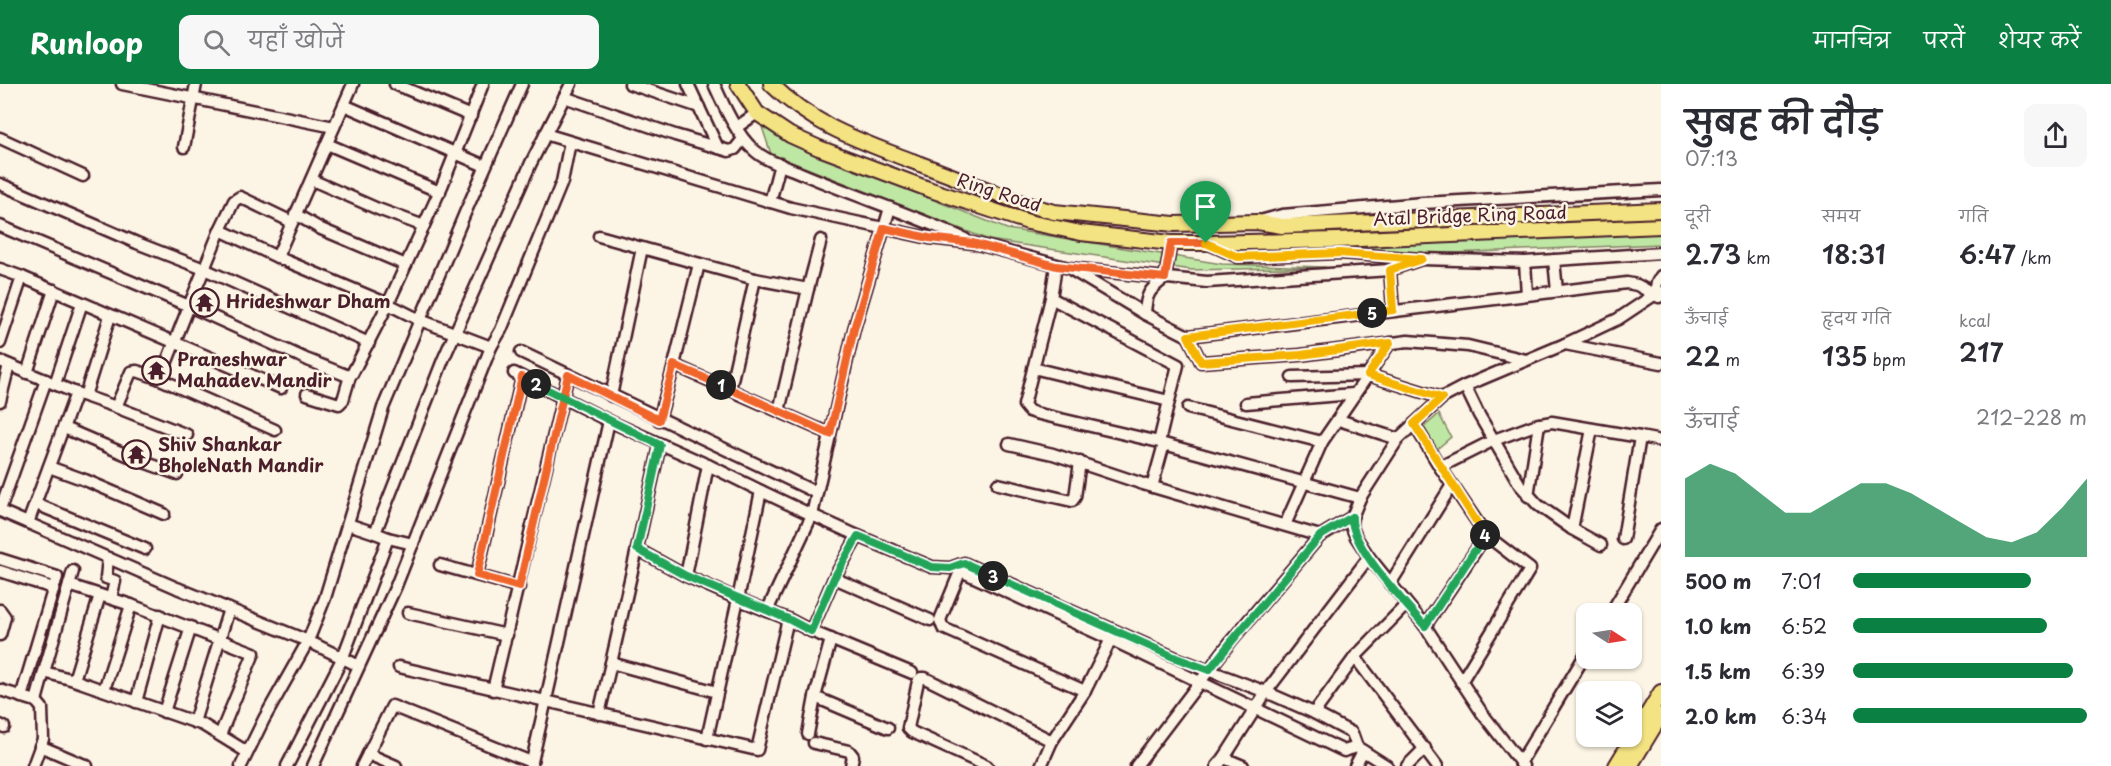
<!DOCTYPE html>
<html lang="hi">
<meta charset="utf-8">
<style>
:root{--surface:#fff;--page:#f7f7f7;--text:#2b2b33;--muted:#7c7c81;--accent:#0b8043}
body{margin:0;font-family:"Playpen Sans","Playpen Sans Deva",sans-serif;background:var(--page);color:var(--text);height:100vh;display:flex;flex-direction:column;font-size:22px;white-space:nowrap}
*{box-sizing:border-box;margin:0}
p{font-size:20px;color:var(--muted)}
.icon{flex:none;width:33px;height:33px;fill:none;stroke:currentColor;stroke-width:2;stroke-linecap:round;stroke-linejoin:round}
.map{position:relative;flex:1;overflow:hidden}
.sheet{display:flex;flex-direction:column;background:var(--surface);width:450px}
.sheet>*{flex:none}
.needle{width:39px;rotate:102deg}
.controls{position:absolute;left:1576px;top:519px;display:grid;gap:12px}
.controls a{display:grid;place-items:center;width:66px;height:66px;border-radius:12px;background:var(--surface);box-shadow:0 2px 4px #0004;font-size:30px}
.pin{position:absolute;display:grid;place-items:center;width:51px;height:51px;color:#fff;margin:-62px -26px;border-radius:50% 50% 50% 0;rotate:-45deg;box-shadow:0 0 6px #0007}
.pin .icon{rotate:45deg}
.km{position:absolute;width:30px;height:30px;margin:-15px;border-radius:50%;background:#222;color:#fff;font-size:16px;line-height:30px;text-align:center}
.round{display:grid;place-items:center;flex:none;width:63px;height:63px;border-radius:12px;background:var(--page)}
.headline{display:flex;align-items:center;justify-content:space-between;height:102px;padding:0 24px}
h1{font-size:33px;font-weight:600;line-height:45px}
.stats{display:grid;grid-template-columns:repeat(3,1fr);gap:9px;height:102px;padding:6px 24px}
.stats div{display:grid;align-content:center}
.stats b{font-size:26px;font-weight:600}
.stats small{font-size:16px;font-weight:400}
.stats p{font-size:16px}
.chart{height:168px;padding:12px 24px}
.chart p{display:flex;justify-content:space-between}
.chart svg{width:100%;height:108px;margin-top:6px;fill:var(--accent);opacity:.7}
ul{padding:0 24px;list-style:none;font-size:20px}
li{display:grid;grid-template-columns:96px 72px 1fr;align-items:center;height:45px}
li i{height:15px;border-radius:8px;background:var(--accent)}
header{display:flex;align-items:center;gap:36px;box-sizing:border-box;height:84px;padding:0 30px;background:var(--accent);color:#fff}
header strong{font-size:28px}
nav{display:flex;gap:33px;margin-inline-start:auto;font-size:21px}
.search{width:420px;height:54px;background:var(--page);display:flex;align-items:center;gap:15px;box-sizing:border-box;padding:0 21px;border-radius:12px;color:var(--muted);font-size:22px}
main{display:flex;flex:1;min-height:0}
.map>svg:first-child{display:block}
.green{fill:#bee7a3;stroke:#848367;stroke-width:1.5}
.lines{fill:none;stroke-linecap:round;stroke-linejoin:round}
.minor-casing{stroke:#4a1f2b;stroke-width:15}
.major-casing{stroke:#4a1f2b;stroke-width:18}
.minor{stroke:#fcf5e5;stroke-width:10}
.major{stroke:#f4e382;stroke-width:14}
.split-1-casing{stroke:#fff;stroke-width:12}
.split-2-casing{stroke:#fff;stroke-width:12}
.split-3-casing{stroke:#fff;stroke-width:12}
.split-4-casing{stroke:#fff;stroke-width:12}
.split-5-casing{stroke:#fff;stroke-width:12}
.split-6-casing{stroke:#fff;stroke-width:12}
.split-1{stroke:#f0652b;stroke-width:8}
.split-2{stroke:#f0652b;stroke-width:8}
.split-3{stroke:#22a559;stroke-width:8}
.split-4{stroke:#22a559;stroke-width:8}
.split-5{stroke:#f5b400;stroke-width:8}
.split-6{stroke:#f5b400;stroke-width:8}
.labels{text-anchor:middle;stroke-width:5;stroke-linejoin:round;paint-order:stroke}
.street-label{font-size:18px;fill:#4a1f2b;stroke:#fcf5e5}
.poi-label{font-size:18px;font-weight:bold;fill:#4a1f2b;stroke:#fcf5e5;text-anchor:start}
</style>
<header>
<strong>Runloop</strong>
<div class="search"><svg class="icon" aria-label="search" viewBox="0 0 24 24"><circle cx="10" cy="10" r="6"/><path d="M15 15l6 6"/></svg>यहाँ खोजें</div>
<nav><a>मानचित्र</a><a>परतें</a><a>शेयर करें</a></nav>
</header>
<main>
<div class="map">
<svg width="1661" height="682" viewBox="0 0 1661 682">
<rect width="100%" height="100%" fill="#fcf5e5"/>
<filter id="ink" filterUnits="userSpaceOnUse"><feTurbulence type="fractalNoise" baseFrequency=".0167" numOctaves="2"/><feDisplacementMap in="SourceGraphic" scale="12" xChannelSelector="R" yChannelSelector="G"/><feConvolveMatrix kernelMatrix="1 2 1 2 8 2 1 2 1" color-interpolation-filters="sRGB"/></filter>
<g filter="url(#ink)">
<g class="green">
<path d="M761,40l70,35 176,70 215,35 104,3 -134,3 -203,-30 -218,-86z"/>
<path d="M1661,141v19l-230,10 -125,-8z"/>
<path d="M1439,330l12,23 -14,12 -14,-21z"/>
</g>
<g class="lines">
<defs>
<g id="minor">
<path d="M122,0l212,43"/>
<path d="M353,0l-76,173 111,47 54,-118 41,-102"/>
<path d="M395,0l76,32"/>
<path d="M630,0l69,23"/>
<path d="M688,0l30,64"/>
<path d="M714,0c9,20 23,52 40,66 13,12 33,17 49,24 54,23 109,40 162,65"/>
<path d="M564,13l111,38 54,16 6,-2 8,-10"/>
<path d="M344,21l141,61"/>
<path d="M737,43l20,-14"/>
<path d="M545,50l246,74 138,30 44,5 96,25 138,14 183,-12 32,-11"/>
<path d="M0,54l83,38"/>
<path d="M327,60l113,48"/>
<path d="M184,63l12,-63"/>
<path d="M312,96l66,29 46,17"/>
<path d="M0,100l137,59 67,26 165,74"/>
<path d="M770,118l10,-38"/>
<path d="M295,130l26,15 85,36"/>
<path d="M1260,137l22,-6 141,-12 238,-13"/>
<path d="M0,142l189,80 31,-76 57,27"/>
<path d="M220,146l14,-29 6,-4 52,25"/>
<path d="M599,152l43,12"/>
<path d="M1209,160l29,13 101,-4 83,6 103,3 136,-9"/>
<path d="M1554,176l3,31"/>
<path d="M1525,178l2,33"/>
<path d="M0,185l22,8"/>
<path d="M1072,186l73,44 43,22 439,-53 10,2 22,12"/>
<path d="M1390,186l3,40"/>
<path d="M755,195l53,10 -29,122"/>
<path d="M808,205l13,-49"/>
<path d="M1654,211l3,-12 4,-7"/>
<path d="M1051,214l127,67 -9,36"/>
<path d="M1145,230c1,-20 4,-24 20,-36l6,-35"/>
<path d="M1188,252l13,26 99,-7 108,-14 60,5 58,14"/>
<path d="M0,259l22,-66 259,111"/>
<path d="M1565,260l96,19"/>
<path d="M491,263l10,-17 61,-148 8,-40"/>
<path d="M521,268l294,140"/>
<path d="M0,277l76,32"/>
<path d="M674,281l25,-101"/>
<path d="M1033,284l136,33 -10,41 -124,-29 -6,-2 -5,-6 27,-107 5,-32"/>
<path d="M27,289l27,-83"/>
<path d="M514,289l95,48"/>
<path d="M1292,293l76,-2 74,23"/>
<path d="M160,295l115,51"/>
<path d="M55,300l27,-81"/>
<path d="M1465,302l14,29 41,70 18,20 34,24 20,-100"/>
<path d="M307,310l32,10 4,-4 7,-24"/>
<path d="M85,312l25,-80"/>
<path d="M611,312l31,-148 113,31 -25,110"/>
<path d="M0,317l9,-36"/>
<path d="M1246,319l107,-9"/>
<path d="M116,323l71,28"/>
<path d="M1188,324l134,34"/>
<path d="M659,336l15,-55 156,69"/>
<path d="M1339,336l59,19"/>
<path d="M1414,340l26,43 54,-27 41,-15 17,-3 88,15 -17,102"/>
<path d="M64,344l77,33 36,13"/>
<path d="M1640,353l21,4"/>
<path d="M1009,360l44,10 90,30 177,52"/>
<path d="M49,383l36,13 79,34"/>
<path d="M1440,383l46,68 44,34 -69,113"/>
<path d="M998,400l74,17 3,-4 5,-35"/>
<path d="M1152,403l12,-43 196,54"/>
<path d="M761,407l51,24 42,-186 36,-121"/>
<path d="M1528,412l11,-72"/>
<path d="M36,420l109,45"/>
<path d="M0,426l46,-130"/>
<path d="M0,427l28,12"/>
<path d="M348,440l27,9"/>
<path d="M1285,441l37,-83 68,-99"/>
<path d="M1572,445l29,16"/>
<path d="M858,452l74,31 18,1 11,-4"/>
<path d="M388,454l25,6"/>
<path d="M637,465l23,-104"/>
<path d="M108,474l-2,20 9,3 -4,17"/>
<path d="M0,475l57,18 -36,120"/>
<path d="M964,479l212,95 90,34 48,21 38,20 5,14 30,19"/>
<path d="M440,481l79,22"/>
<path d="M957,482l4,5 149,68 234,112 13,-4"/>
<path d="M962,483l-22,53 3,8 142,63 -33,50"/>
<path d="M0,487l53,17"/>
<path d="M73,487l-29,101 30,8"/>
<path d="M477,491l45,-198"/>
<path d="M834,494l96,42"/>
<path d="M1390,500l62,-99"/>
<path d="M69,501l62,20"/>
<path d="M100,511l-26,85 129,45 44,27"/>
<path d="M0,526l5,7 -5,18"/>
<path d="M767,527l45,-96 46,21 -24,42 -23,53"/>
<path d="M408,529l99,22"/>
<path d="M1610,530l51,-85"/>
<path d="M1425,542l61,-91"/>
<path d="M1355,573l82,109"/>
<path d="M611,579l26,-114 49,27 52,23 23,-108 -53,-26 -22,111"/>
<path d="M399,583l358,83 31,-131 23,12 101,42"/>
<path d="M0,606l36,11 6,7 1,31 -10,27"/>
<path d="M104,606l27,-85 123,48 -34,82"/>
<path d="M493,606l75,-315"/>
<path d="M1085,607l29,-58"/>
<path d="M815,613l73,31"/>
<path d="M36,617l8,-29"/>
<path d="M136,618l24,-87"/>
<path d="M164,628l27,-85"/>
<path d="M1314,629l41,-56 51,-52"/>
<path d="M599,630l12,-51 106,29"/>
<path d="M194,638l35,-113"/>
<path d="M0,641l4,2"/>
<path d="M808,650l7,-37 16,-58"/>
<path d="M707,655l31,-140 50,20"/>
<path d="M814,659l35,8 4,5 -2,10"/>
<path d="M40,662l47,20"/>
<path d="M368,670l28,12"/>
<path d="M1224,674l19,8"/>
<path d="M1520,679l67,-111"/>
<path d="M241,682l23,-47 44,-78 17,-43 58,-190 82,-195 57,-129"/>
<path d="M287,682l56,-109 45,-119 -13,-5 68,-173 88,-197 40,-79"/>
<path d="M313,682l83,-180 95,-239 -71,-27 -32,-16 -36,70 -4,2 -40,-16 -119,-54 -29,73 -23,-8 -6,1 -15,35 -40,-14 -48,130 149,65 131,53 51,25"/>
<path d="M362,682l30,-60 139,56"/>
<path d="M531,682l78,-345 99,44"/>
<path d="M987,682l-75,-34 -4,-4 10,-47 3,-3h4l127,63 -11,25"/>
<path d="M1136,682l95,-125 89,-105 32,-19"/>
<path d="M1217,682l7,-8 42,-66 103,-135"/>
<path d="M1355,682l8,-15"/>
<path d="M1407,682l18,-18"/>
<path d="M1523,682l-41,-53 -57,-87 -56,-69 -13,-20 -5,-12 1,-8 8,-19 38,-59 44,-41 23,-12 100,-42 53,-25 36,-24 7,-3"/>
</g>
<g id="major">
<path d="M738,0l19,29 33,22 29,13 112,42 97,32 53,11 90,10h35l131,-3 324,-14"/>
<path d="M771,0c43,42 87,56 141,77 38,14 75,29 113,43l29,8 120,12 83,-2 25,4 379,-16"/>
<path d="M1616,682l45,-74"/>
<path d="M1630,682l31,-51"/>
</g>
</defs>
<use href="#minor" class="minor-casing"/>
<use href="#major" class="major-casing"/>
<use href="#minor" class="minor"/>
<use href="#major" class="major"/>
</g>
</g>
<g class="lines" filter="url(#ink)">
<defs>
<path id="split-1" d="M721,301l109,49 24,-105 30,-101 45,10 44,5 83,23 109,12 6,-35h35"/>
<path id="split-2" d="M536,300l-14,-7 -45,198 42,12 49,-212 91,45 15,-55 47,20"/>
<path id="split-3" d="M536,300l124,61 -23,104 49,27 102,43 23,12 23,-53 24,-42 74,31 18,1 14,-5 29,13"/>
<path id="split-4" d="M993,492l183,82 33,12 23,-29 88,-105 32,-19c-2,29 53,86 73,109l60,-91"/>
<path id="split-5" d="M1372,229l-184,23 13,26 99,-7 90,-12 -22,32 74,23 -28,26 71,111"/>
<path id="split-6" d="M1206,159l32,14 101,-4 83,6 -32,11 3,40 -21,3"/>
</defs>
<use href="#split-1" class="split-1-casing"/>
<use href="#split-2" class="split-2-casing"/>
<use href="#split-3" class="split-3-casing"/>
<use href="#split-4" class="split-4-casing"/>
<use href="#split-5" class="split-5-casing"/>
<use href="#split-6" class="split-6-casing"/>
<use href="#split-1" class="split-1"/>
<use href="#split-2" class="split-2"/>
<use href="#split-3" class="split-3"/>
<use href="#split-4" class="split-4"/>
<use href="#split-5" class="split-5"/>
<use href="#split-6" class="split-6"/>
</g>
<defs>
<symbol id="temple-ring" viewBox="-11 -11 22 22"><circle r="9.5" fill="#fcf5e5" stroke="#4a1f2b" stroke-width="1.5"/><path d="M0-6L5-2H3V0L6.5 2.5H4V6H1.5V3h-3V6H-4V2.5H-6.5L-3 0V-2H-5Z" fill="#4a1f2b"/></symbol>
</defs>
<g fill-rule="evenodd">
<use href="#temple-ring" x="188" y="202" width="33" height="33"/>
<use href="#temple-ring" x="140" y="270" width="33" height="33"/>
<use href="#temple-ring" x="120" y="354" width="33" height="33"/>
</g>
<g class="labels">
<g class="street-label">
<text transform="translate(999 109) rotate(18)" y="6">Ring Road</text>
<text transform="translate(1470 132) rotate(-2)" y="6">Atal Bridge Ring Road</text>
</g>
<g class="poi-label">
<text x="226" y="224">Hrideshwar Dham</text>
<text x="177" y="282">Praneshwar<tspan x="177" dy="21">Mahadev Mandir</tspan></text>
<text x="158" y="367">Shiv Shankar<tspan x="158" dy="21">BholeNath Mandir</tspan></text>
</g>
</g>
</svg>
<div class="controls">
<a><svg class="needle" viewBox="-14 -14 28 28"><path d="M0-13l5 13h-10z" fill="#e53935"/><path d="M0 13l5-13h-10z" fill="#7c7c81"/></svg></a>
<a><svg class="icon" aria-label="layers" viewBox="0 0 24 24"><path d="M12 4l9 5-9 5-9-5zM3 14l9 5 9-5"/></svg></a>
</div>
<div class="pin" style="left:1206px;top:159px;background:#1e9e55"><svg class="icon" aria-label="arrive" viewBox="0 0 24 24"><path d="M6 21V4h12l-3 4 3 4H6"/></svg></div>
<b class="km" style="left:721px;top:301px">1</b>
<b class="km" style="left:536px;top:300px">2</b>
<b class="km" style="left:993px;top:492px">3</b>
<b class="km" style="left:1485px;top:451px">4</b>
<b class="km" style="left:1372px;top:229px">5</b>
</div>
<section class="sheet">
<div class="headline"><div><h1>सुबह की दौड़</h1><p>07:13</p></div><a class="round"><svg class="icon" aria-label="share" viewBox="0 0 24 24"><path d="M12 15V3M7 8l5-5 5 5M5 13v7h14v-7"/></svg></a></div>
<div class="stats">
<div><p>दूरी</p><b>2.73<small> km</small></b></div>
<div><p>समय</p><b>18:31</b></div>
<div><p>गति</p><b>6:47<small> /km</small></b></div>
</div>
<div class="stats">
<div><p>ऊँचाई</p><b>22<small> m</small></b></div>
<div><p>हृदय गति</p><b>135<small> bpm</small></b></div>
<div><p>kcal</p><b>217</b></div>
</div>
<div class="chart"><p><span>ऊँचाई</span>212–228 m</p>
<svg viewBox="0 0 160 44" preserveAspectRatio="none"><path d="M0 44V12L10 6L20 10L30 18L40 26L50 26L60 20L70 14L80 14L90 18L100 24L110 30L120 36L130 38L140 34L150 24L160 12V44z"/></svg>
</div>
<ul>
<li><b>500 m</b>7:01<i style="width:76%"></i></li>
<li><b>1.0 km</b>6:52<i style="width:83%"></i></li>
<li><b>1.5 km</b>6:39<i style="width:94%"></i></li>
<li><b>2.0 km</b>6:34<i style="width:100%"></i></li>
</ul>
</section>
</main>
